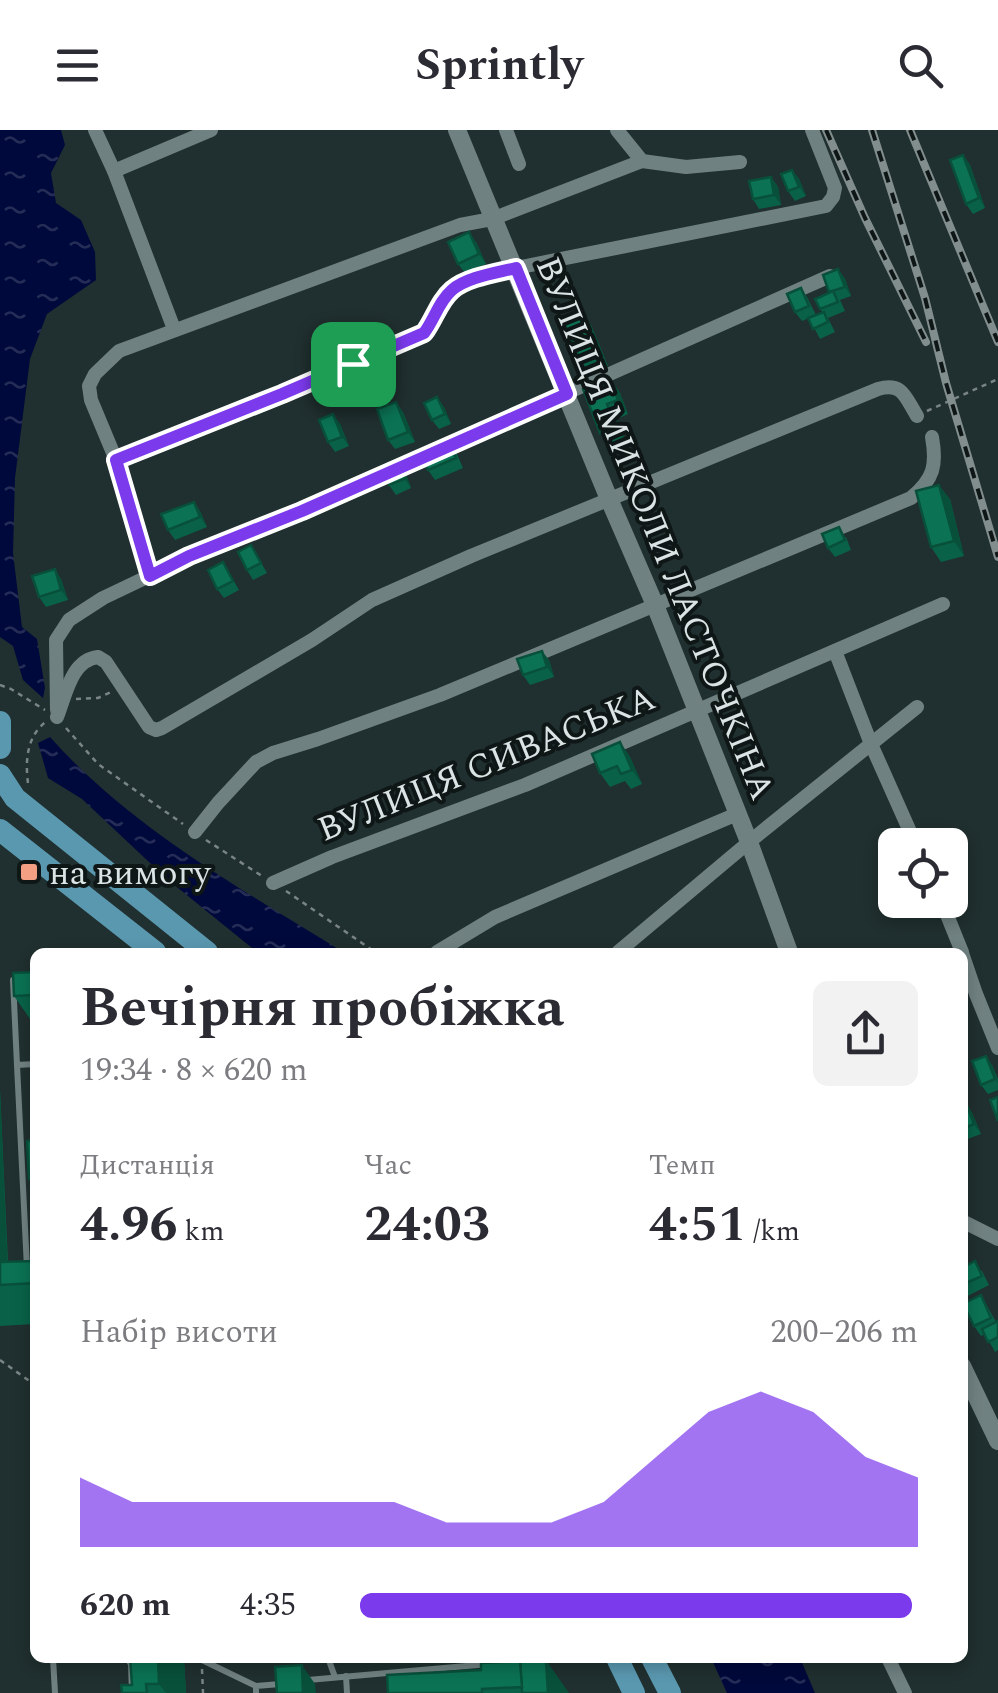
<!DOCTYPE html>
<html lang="uk">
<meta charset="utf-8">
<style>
:root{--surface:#fff;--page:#f2f2f3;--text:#2b2b33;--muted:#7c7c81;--accent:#7c3aed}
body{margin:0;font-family:Spectral,serif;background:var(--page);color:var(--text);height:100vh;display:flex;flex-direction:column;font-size:38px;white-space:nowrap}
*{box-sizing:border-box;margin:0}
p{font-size:32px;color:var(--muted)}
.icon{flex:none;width:55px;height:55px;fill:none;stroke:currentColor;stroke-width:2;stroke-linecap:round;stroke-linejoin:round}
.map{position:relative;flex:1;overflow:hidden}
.details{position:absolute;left:30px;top:818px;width:938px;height:715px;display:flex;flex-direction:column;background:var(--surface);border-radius:15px;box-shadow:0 5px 15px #0003}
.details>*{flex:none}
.controls{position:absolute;left:878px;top:698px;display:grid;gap:20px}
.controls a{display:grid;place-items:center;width:90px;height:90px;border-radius:15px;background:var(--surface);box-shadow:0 5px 15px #0003;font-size:50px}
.pin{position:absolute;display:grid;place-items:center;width:85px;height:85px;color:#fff;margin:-42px;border-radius:20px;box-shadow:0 5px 15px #0006}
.round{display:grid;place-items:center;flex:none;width:105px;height:105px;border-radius:15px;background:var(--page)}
.head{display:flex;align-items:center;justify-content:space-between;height:170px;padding:0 50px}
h1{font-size:55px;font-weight:700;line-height:75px}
.metrics{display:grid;grid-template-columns:repeat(3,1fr);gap:15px;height:170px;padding:10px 50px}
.metrics div{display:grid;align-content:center}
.metrics b{font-size:50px;font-weight:700}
.metrics small{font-size:28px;font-weight:400}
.metrics p{font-size:28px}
.chart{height:280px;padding:20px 50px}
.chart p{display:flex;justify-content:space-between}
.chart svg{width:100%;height:180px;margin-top:10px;fill:var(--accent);opacity:.7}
ul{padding:0 50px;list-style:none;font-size:32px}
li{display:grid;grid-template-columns:160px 120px 1fr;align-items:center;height:75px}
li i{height:25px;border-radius:12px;background:var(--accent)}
header{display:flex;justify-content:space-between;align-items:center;height:130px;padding:0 50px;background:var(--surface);font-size:45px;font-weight:700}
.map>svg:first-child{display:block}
.water{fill:url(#water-ripples)}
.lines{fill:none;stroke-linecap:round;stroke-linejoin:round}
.path{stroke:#798585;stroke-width:2.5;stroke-dasharray:5 5;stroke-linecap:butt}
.service{stroke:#708181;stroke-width:6}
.minor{stroke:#708181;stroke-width:14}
.tertiary{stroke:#708181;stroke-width:18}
.primary{stroke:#5a98b0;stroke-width:22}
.rail-casing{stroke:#828e8e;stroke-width:8}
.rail{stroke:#0f1616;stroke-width:4;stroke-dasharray:11;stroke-linecap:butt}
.wall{fill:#096247}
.shaded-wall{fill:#08503a}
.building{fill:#0b7253;stroke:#08503a;stroke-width:2.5}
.route-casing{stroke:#fff;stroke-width:20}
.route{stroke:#7c3aed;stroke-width:12}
.poi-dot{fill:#f39f83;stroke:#0f1616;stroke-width:4}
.labels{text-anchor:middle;stroke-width:8;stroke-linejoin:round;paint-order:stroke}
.street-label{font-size:35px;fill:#dbe4e4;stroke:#0f1616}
.poi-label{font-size:35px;fill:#dbe4e4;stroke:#0f1616;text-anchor:start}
</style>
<header><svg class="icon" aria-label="menu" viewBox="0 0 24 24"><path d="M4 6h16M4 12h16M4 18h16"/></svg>Sprintly<svg class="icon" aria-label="search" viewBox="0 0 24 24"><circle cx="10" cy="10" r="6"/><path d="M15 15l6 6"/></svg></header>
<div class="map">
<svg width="998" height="1563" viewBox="0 0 998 1563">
<defs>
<pattern id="water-ripples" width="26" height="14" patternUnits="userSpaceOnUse" patternTransform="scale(2.5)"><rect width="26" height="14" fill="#00093b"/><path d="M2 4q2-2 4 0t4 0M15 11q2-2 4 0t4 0" fill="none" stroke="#252d57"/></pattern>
</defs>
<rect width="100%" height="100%" fill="#202f2f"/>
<g class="water">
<path d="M0,0h61l4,15 -14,28 5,30 25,17 14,32 1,28 -49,34 -17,45 -15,119 -2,75 9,74 15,12 8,49 -2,10 -20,-18 -10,-34 -13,-9z"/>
<path d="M50,607c81,91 190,151 293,215h-86l-90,-73 -85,-80 -34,-21 -10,-35z"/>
<path d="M711,1528h89l15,35h-88z"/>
</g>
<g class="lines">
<g class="path">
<path d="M927,281l71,-32"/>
<path d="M0,555l11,4 34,21"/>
<path d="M76,569l22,-1 13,-6"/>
<path d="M66,598l32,36 85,60"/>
<path d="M28,653c-3,-23 -1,-48 19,-62"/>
<path d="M206,710l56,36"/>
<path d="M286,761l89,61"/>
<path d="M0,1230l35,25"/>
<path d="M202,1539l1,24"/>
</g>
<g class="service">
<path d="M35,849l-22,1 4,85 18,-1"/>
<path d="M17,935l10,203"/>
<path d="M53,1528l2,35"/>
<path d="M53,1528h10"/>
<path d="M127,1528l4,6 1,29"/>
<path d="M328,1528l7,19"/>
<path d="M202,1530l54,26"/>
<path d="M346,1546l1,17"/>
<path d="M308,1550l181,-16"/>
<path d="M256,1563v-7l24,-2"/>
</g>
<g class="minor">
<path d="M95,0l19,41 60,158"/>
<path d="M506,0l13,34"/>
<path d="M617,0l25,31 44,6 54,-5"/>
<path d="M114,41l97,-41"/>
<path d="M116,330l166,-66 142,-61c7,-9 10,-20 17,-29 16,-24 49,-29 75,-36l310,-62 7,-9 2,-9 -23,-58"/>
<path d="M150,446l-34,-116 -25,-60 -2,-14 6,-12 24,-23 341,-126 32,-6 150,-58"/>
<path d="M835,521l36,93 45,101"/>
<path d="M57,580l-1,-70 13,-20 34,-22 86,-41 112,-46 529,-235"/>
<path d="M57,587c9,-22 14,-57 41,-60l8,5 43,65 7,3 6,-2 150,-88 60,-40 99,-44 407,-167c25,-7 27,8 39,27"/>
<path d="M195,702l23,-29 38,-41 17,-9 45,-14 122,-44 471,-197c23,-19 26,-33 21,-61"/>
<path d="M273,753l59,-26 193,-72 418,-181"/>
<path d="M941,770l21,52"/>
<path d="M437,822l58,-35 242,-103"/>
<path d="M618,822l131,-110 168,-135"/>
<path d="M962,823l14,41 22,54"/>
<path d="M962,1091l36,18"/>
<path d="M888,1528l17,35"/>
</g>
<g class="tertiary">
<path d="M457,0l152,369 46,106 94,237 40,110"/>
<path d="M962,1236l36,75"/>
</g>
<g class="primary">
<path d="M0,592v26"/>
<path d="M0,645l15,23 192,154"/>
<path d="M0,700l155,122"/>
<path d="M617,1528l17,35"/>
<path d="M652,1528l18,35"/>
</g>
<defs>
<g id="rail">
<path d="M826,0l39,88 61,124"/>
<path d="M872,0l53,168 21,85 52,174"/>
<path d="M910,0l88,212"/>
</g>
</defs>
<use href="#rail" class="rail-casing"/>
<use href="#rail" class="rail"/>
</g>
<g class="wall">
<path d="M963,25l7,10 15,43 -12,6 -7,-10z"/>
<path d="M792,40l7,9 7,17 -11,5 -7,-10z"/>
<path d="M771,47l7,10 3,18 -22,4 -6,-10z"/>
<path d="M476,112l10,22 -21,9 -7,-9z"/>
<path d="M838,139l7,10 6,17 -11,4 5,11 -17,7 7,14 -15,7 -11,-21 -7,3 -7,-9 6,-24 6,9 9,18 6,-3 -7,-13 14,-6z"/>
<path d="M591,195l17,41 -18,8 -10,-15z"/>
<path d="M610,249l10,14 8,21 -11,5 9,23 -15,6 -11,-15z"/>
<path d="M444,277l7,17 -12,5 -7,-9z"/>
<path d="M403,282l12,30 -20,7 -7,-9z"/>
<path d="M340,294l9,22 -14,6 -7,-10z"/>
<path d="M449,312l7,10 7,16 -28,12 -7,-10z"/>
<path d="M405,342l6,16 -15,7 -7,-10z"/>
<path d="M950,369l14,57 -23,6 -10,-15z"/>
<path d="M194,372l6,9 7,16 -32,13 -7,-10z"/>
<path d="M846,407l5,13 -16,7 -7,-9z"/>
<path d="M251,415l16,28 -14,7 -6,-10z"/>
<path d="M223,432l16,28 -15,8 -7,-9z"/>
<path d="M61,449l7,21 -22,7 -7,-10z"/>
<path d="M549,530l5,17 -24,8 -7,-10z"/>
<path d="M620,612l10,15 12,27 -11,5 -6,-8 -15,6 -10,-14z"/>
<path d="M35,842v54l-21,-30z"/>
<path d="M992,935l6,14v11l-10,4 -7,-9z"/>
<path d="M0,960l8,172 27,-1v63l-35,2z"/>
<path d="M966,973l6,10 9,21 -19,7v-37z"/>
<path d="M962,1138l20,3 7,14 -27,14z"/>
<path d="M981,1165l15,27 2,-1v29l-3,2 -10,-18 -4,2 -7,-10z"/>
<path d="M184,1528l2,35h-64l10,-8z"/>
<path d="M221,1528h50l-47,3z"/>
<path d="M481,1540l88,23h-181z"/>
</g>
<g class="shaded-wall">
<path d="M963,25l7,10 15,43 -6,-10z"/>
<path d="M792,40l7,9 7,17 -7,-9z"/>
<path d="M771,47l7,10 3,18 -7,-10z"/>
<path d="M469,102l7,10 10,22 -7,-10z"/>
<path d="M838,139l7,10 6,17 -6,-9z"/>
<path d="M581,180l10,15 17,41 -10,-14z"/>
<path d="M610,249l10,14 8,21 -10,-14z"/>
<path d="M437,267l7,10 7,17 -6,-10z"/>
<path d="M396,272l7,10 12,30 -7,-10z"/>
<path d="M607,274l10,15 9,23 -11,-15z"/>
<path d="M333,284l7,10 9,22 -7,-9z"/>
<path d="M398,332l7,10 6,16 -6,-9z"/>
<path d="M939,355l11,14 14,57 -10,-15z"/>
<path d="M194,372l6,9 7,16 -7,-10z"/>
<path d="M55,439l6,10 7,21 -7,-10z"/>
<path d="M542,521l7,9 5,17 -7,-10z"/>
<path d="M620,612l10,15 12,27 -10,-14z"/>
<path d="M986,926l6,9 6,18 -3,-4z"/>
<path d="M0,960l8,186 -8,7z"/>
<path d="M966,973l6,10 9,21 -7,-10z"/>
<path d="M158,1528h26l2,35h-20l-7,-9z"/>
<path d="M546,1530l23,33h-21z"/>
<path d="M302,1535l13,19 1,9h-13z"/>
</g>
<g class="building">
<path d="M963,25l16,43 -13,6 -16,-44z"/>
<path d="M792,40l7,17 -11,4 -7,-17z"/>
<path d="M771,47l3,18 -21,4 -4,-18z"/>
<path d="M469,102l10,22 -21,10 -10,-22z"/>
<path d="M838,139l7,18 -16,5 -6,-17z"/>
<path d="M801,158l8,18 -14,6 -8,-18z"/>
<path d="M833,161l5,11 -18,7 -5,-10z"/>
<path d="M581,180l17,42 -18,7 -18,-41z"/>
<path d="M824,182l4,10 -15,7 -5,-11z"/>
<path d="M610,249l8,21 -11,4 8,23 -15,6 -17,-44z"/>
<path d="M437,267l8,17 -13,6 -8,-17z"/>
<path d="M396,272l12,30 -20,8 -11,-31z"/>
<path d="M333,284l9,23 -14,5 -9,-22z"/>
<path d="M449,312l7,16 -28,12 -7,-16z"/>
<path d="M398,332l7,17 -16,6 -7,-17z"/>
<path d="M939,355l15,56 -23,6 -15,-56z"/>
<path d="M194,372l6,15 -32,13 -7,-16z"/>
<path d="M839,397l6,13 -17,8 -6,-14z"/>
<path d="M251,415l10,18 -14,7 -9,-18z"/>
<path d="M223,432l10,19 -16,8 -9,-19z"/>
<path d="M55,439l6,21 -22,7 -7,-21z"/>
<path d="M542,521l5,16 -24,8 -6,-16z"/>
<path d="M620,612l12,28 -11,4 -4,-8 -17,7 -8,-19z"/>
<path d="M35,842v23l-21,1 -1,-23z"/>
<path d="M986,926l9,23 -14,6 -9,-24z"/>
<path d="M998,967v24l-8,-21z"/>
<path d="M966,973l8,21 -12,5v-25z"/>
<path d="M35,1010v39h-6l-2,-38z"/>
<path d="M35,1131v22l-35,2v-23z"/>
<path d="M975,1131l7,15 -20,9v-17z"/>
<path d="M981,1165l10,23 -17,8 -11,-22z"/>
<path d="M998,1191v16l-10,5 -6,-13z"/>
<path d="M130,1528h28l1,26h-13l1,9h-25l-1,-8h11z"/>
<path d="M546,1530l2,33h-26l-2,-32z"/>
<path d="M520,1531l2,26 -40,2v4h-94l-1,-18 94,-5v-7l49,-2z"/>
<path d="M302,1535l1,28h-26l-2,-26z"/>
</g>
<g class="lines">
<defs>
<path id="route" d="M516,138l51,126 -265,117 -113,45 -39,20 -34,-116 166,-66 142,-61c10,-13 15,-32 28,-43 15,-13 44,-17 64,-22z"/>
</defs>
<use href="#route" class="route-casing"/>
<use href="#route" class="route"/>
</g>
<rect class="poi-dot" x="19" y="732" width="20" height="20" rx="5"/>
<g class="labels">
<g class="street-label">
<text transform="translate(656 398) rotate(68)" y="12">ВУЛИЦЯ МИКОЛИ ЛАСТОЧКІНА</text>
<text transform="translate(486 633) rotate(-22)" y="12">ВУЛИЦЯ СИВАСЬКА</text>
</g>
<g class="poi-label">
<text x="49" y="754">на вимогу</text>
</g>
</g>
</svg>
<div class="controls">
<a><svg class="icon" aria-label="locate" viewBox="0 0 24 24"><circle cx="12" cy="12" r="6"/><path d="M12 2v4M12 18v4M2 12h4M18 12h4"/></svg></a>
</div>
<div class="pin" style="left:353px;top:234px;background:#1e9e55"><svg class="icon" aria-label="arrive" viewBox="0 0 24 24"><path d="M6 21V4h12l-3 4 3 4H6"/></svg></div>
<section class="details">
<div class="head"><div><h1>Вечірня пробіжка</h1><p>19:34 · 8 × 620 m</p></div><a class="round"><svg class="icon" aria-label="share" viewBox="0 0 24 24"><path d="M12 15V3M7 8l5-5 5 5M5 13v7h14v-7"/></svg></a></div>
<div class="metrics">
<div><p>Дистанція</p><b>4.96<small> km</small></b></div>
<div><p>Час</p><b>24:03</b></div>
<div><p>Темп</p><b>4:51<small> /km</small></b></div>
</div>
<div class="chart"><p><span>Набір висоти</span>200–206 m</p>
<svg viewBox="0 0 160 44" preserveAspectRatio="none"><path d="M0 44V27L10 33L20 33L30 33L40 33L50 33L60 33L70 38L80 38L90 38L100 33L110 22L120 11L130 6L140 11L150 22L160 27V44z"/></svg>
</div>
<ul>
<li><b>620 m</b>4:35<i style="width:99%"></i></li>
</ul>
</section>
</div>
